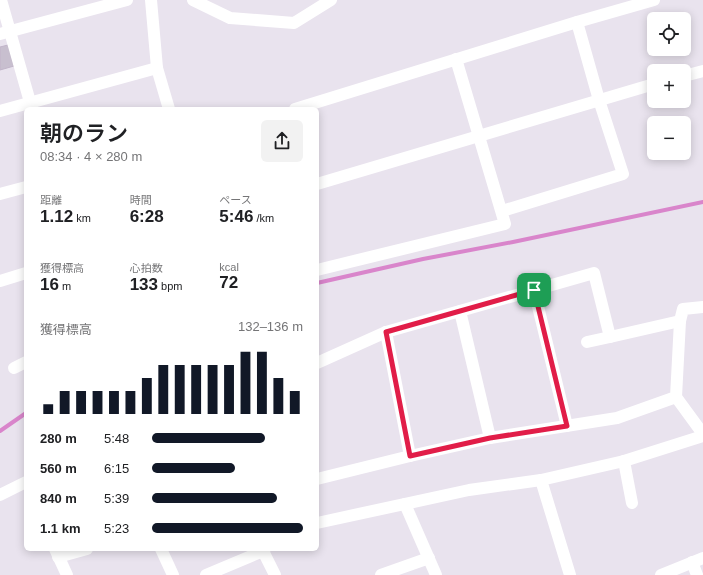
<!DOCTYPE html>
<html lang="ja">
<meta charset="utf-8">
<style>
:root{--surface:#fff;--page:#f2f2f2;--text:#202124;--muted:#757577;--accent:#111827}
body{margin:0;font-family:Arial,"Noto Sans JP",sans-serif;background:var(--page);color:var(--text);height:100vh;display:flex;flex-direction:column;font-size:15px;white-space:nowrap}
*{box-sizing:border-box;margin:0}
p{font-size:13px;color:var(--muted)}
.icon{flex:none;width:22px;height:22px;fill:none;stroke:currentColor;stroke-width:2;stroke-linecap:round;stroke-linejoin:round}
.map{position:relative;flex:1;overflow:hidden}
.sheet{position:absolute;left:24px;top:107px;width:295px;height:444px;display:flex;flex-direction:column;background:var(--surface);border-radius:6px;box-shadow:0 2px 10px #0003}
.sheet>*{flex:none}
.controls{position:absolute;left:647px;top:12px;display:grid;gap:8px}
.controls a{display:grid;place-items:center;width:44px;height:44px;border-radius:6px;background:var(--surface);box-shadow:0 2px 10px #0003;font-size:20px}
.pin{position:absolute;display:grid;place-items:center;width:34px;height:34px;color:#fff;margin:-17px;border-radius:8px;box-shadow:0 2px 6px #0006}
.round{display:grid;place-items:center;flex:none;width:42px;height:42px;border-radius:6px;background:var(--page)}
.summary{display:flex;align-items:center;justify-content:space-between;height:68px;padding:0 16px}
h1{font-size:22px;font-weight:600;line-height:30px}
.stats{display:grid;grid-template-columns:repeat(3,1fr);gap:6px;height:68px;padding:4px 16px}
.stats div{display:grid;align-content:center}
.stats b{font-size:17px;font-weight:600}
.stats small{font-size:11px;font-weight:400}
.stats p{font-size:11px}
.chart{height:112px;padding:8px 16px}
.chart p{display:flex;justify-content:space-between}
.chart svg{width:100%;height:72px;margin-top:4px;stroke:var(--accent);stroke-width:6}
ul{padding:0 16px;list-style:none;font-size:13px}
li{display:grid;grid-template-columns:64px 48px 1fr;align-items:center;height:30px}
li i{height:10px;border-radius:5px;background:var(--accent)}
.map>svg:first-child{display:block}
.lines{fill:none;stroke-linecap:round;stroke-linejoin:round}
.stream{stroke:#d985cb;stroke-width:4}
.building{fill:#c8bfcf;stroke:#c1b4c9}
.minor{stroke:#fff;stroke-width:12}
.route-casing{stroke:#fff;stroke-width:8}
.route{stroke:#e11d48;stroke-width:5}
</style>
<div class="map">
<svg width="703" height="575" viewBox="0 0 703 575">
<rect width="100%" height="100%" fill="#e9e3ee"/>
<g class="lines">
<g class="stream">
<path d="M317,283l106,-24 90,-17 190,-40"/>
<path d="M0,431l26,-18"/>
</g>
</g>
<path class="building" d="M8,45l6,21 -14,4v-23z"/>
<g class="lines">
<g class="minor">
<path d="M1,0l31,109"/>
<path d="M151,0l6,68 12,41"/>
<path d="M193,0l37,18 64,5 37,-23"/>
<path d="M0,34l127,-34"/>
<path d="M684,76l19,-5"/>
<path d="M295,109l282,-87 77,-22"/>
<path d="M0,111l157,-43"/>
<path d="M317,184l337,-100"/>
<path d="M0,194l26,-7"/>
<path d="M502,211l121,-37 -24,-74 -22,-78"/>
<path d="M317,270l188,-46 -49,-165"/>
<path d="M0,281l26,-8"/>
<path d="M534,290l33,136"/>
<path d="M460,311l30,127"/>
<path d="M386,332l24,124"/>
<path d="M587,342l23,-5"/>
<path d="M317,363l69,-31 208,-59 16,64 70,-16"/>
<path d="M14,368l12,-6"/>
<path d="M676,397l27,37"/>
<path d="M624,461l8,42"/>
<path d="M317,479l93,-23 80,-18 127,-20 59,-21 4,-76 3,-12 20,-2"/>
<path d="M0,495l26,-13"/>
<path d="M405,504l31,71"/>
<path d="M317,523l152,-33 72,-10"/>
<path d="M55,549l12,26"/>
<path d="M161,549l12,26"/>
<path d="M265,549l-2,2 12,24"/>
<path d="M58,557l29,-8"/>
<path d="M692,562l5,13"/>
<path d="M206,575l57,-24"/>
<path d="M381,575l48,-17"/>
<path d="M570,575l-29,-95 83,-19 79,-25"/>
<path d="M661,575l42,-17"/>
</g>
</g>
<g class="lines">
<defs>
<path id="route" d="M534,290l33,136 -77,12 -80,18 -24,-124z"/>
</defs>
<use href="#route" class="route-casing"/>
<use href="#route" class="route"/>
</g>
</svg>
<div class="controls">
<a><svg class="icon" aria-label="locate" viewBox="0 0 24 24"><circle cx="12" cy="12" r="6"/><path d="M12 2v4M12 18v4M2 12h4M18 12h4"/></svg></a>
<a>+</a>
<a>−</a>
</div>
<div class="pin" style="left:534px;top:290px;background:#1e9e55"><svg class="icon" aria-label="arrive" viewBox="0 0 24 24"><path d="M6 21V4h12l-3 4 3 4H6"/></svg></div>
<section class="sheet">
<div class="summary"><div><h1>朝のラン</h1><p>08:34 · 4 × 280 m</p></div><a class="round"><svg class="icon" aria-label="share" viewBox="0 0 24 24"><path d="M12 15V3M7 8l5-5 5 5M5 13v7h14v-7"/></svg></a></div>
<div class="stats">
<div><p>距離</p><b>1.12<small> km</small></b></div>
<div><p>時間</p><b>6:28</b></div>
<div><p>ペース</p><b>5:46<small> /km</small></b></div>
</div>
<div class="stats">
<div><p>獲得標高</p><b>16<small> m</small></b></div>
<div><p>心拍数</p><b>133<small> bpm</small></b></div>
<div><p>kcal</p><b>72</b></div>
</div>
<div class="chart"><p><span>獲得標高</span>132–136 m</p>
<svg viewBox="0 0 160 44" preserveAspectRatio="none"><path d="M5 44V38M15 44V30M25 44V30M35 44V30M45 44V30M55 44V30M65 44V22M75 44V14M85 44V14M95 44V14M105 44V14M115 44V14M125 44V6M135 44V6M145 44V22M155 44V30"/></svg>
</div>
<ul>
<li><b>280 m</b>5:48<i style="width:75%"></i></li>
<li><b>560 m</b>6:15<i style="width:55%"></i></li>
<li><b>840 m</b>5:39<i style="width:83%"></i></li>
<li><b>1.1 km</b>5:23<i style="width:100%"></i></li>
</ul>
</section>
</div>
